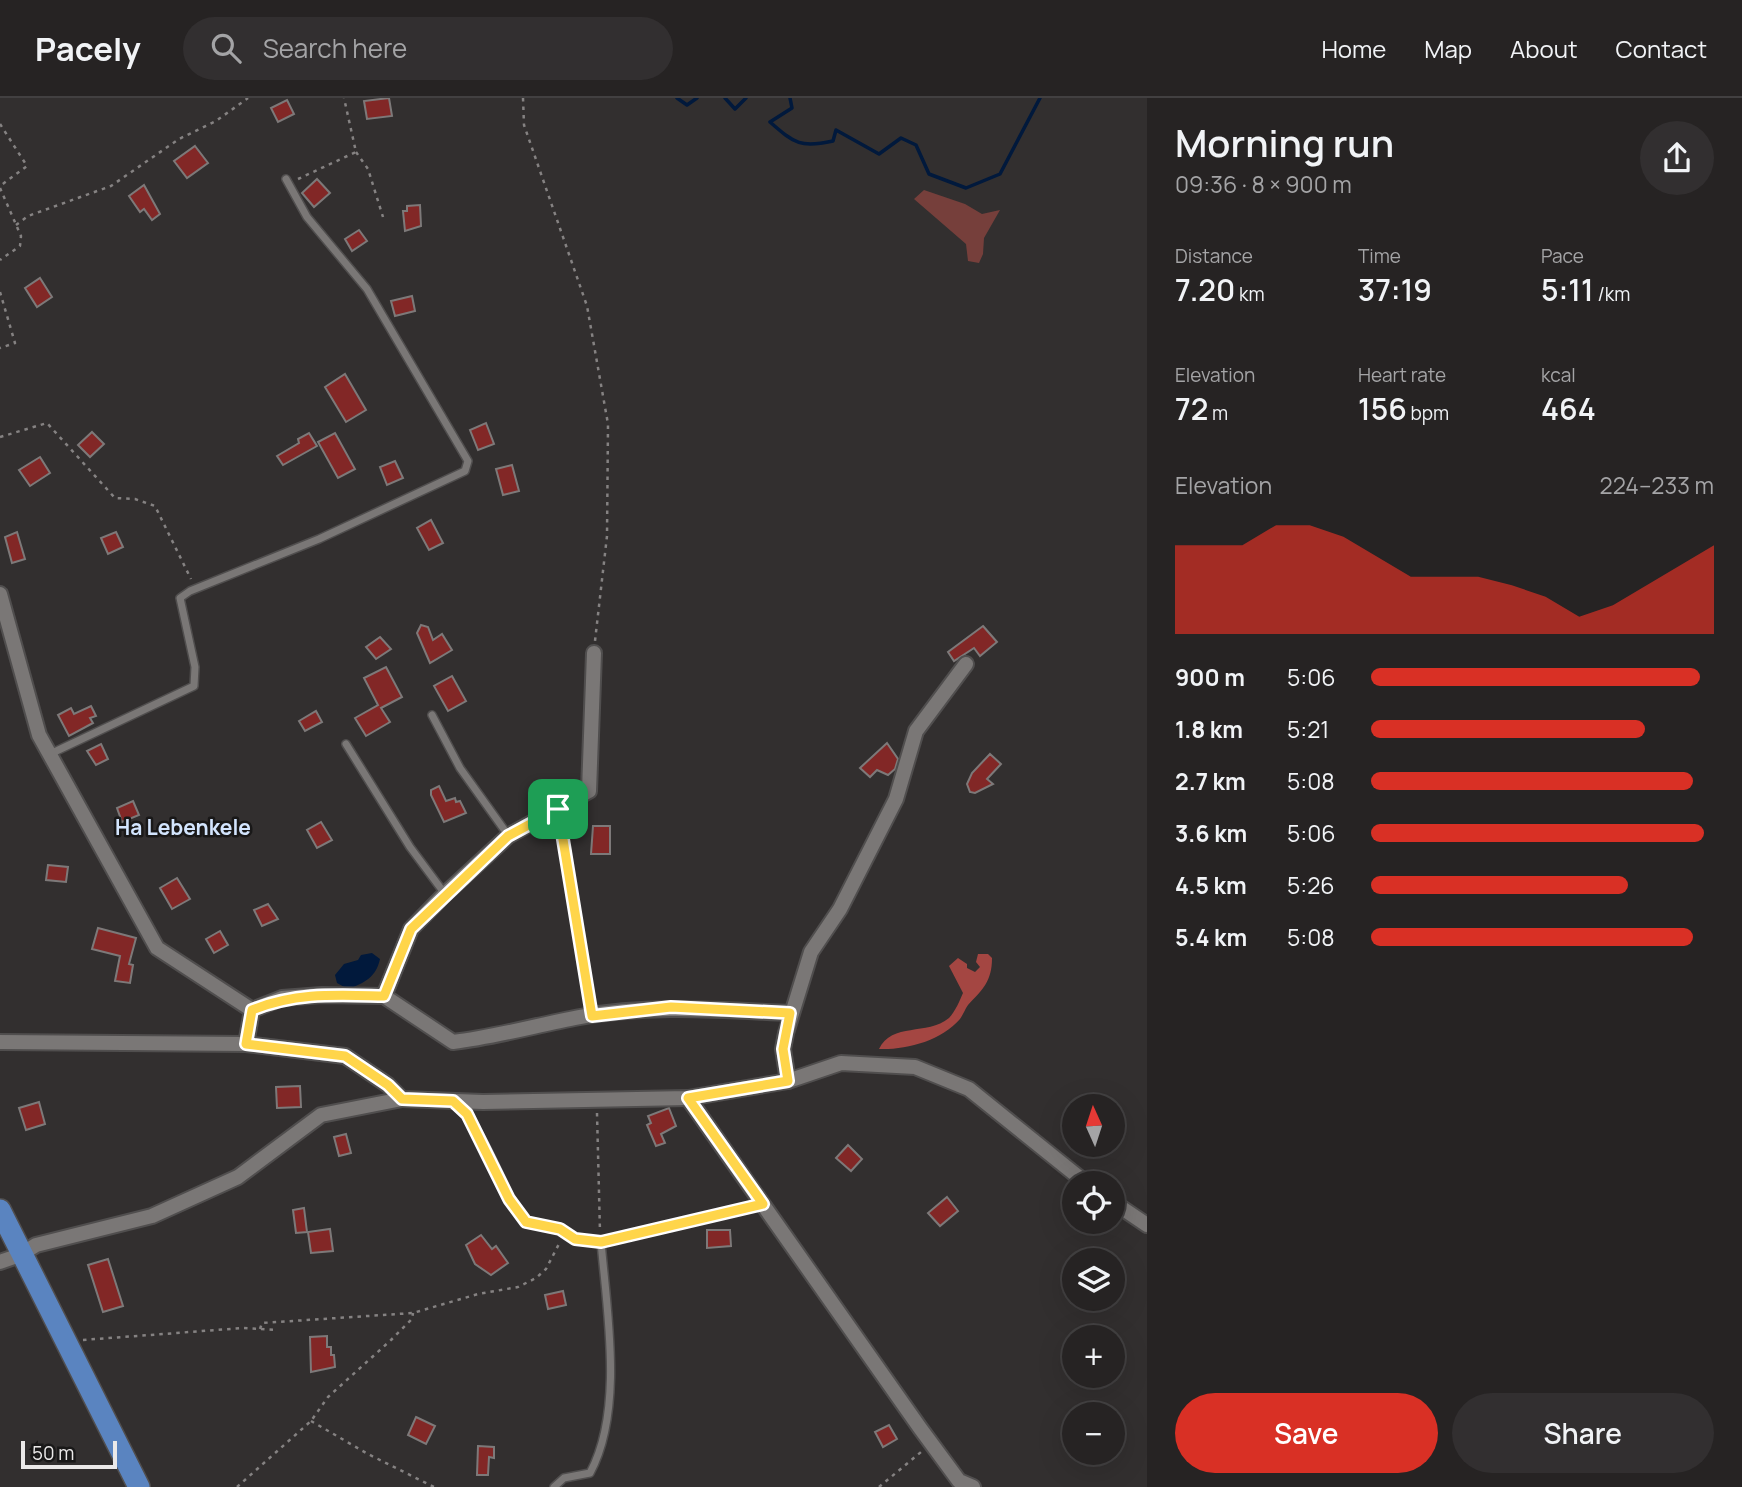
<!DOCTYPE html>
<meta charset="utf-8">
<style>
:root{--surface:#262323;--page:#322f30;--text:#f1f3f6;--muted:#a4a4a6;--line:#424041;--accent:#d93025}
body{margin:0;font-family:Manrope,sans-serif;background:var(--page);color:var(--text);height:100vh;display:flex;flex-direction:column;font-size:26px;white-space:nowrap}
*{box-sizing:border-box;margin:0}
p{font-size:23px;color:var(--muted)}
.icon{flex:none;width:38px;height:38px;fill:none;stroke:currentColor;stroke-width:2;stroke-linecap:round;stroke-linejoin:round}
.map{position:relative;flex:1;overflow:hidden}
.side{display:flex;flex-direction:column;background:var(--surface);width:595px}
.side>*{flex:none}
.needle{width:46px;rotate:357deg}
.buttons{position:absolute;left:1062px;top:996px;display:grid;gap:14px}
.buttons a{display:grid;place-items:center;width:63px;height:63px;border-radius:50%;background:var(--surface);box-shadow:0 7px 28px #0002,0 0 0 2px var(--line);font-size:35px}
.scale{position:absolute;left:21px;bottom:18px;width:96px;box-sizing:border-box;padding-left:7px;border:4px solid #ebe9e9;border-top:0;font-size:19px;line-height:24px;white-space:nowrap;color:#ebe9e9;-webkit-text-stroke:5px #191818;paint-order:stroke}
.pin{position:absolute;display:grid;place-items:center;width:60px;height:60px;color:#fff;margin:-30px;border-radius:14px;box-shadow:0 4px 10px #0006}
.round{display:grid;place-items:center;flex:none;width:74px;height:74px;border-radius:37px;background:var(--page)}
.overview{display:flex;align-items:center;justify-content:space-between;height:119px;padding:0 28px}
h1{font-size:38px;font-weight:600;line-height:52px}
.stats{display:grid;grid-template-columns:repeat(3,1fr);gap:10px;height:119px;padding:7px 28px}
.stats div{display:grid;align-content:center}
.stats b{font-size:30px;font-weight:600}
.stats small{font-size:19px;font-weight:400}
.stats p{font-size:19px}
.chart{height:196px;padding:14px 28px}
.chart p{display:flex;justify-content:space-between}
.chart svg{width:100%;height:126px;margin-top:7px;fill:var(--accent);opacity:.7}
.action{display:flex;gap:14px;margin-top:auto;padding:14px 28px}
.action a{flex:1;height:80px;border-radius:42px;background:var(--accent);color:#fff;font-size:28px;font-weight:600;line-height:80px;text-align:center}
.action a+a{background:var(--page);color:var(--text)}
ul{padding:0 28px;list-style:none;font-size:23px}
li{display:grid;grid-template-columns:112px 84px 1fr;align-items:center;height:52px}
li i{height:18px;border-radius:9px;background:var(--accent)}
header{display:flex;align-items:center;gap:42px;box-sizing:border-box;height:98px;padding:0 35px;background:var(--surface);border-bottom:2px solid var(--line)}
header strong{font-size:33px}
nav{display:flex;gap:38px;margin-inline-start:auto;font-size:24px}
.search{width:490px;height:63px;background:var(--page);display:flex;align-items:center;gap:18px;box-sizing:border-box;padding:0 24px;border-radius:38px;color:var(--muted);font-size:26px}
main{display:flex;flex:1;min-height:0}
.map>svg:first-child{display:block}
.green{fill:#763f3b}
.forest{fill:#a44642}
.water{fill:#01193c}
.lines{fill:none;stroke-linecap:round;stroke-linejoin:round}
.stream{stroke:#01193c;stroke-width:3.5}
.building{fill:#822726;stroke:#7d7979;stroke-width:2}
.service-casing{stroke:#504e4e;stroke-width:10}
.minor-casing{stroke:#504e4e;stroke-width:18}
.primary-casing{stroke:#504e4e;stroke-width:24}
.path{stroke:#858282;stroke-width:2.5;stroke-dasharray:3.5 5;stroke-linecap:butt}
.service{stroke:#7a7776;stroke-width:7}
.minor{stroke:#7a7776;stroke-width:14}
.primary{stroke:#5a84c0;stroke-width:21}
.route-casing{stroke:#fff;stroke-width:14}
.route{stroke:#ffd54a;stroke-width:9}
.labels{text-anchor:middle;stroke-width:5;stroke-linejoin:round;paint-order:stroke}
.quarter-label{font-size:21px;font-weight:bold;fill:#d3e5fe;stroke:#191818}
</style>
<header>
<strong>Pacely</strong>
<div class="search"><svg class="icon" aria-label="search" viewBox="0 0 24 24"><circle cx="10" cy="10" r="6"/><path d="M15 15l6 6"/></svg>Search here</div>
<nav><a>Home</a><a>Map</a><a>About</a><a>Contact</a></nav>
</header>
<main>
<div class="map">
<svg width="1147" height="1389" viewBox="0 0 1147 1389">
<rect width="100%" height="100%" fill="#322f2f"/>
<path class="green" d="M924,92l41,14 17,10 18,-4 -16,28 -1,16 -4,9 -11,-2 -2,-17 -52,-45z"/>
<path class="forest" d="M978,856h10l4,4c0,23 -9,31 -24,47 -3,4 -5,10 -8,14 -19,22 -54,31 -81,30 13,-27 48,-13 70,-31 6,-6 11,-18 14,-25l-14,-27 9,-8 9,6v4l8,4 5,-5 -4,-5z"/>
<path class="water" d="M372,855l8,6c-4,18 -15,24 -32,30l-11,-6 -2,-8 9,-11 14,-4 3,-5z"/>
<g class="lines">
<g class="stream">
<path d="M677,0l10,7 10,-7"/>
<path d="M725,0l10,11 11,-11"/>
<path d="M790,0l2,10 -22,14c25,22 31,26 63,19l3,-11 43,24 22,-16 15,7 13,29 37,14 34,-14 40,-76"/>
</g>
</g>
<g class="building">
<path d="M389,0l3,18 -25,3 -3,-18z"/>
<path d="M287,2l7,14 -16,8 -7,-14z"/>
<path d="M195,48l13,17 -21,15 -13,-17z"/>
<path d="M317,81l13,14 -16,14 -12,-14z"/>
<path d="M144,87l16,29 -8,6 -8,-11 -4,3 -11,-16z"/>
<path d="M420,107l1,21 -16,5 -2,-20h4v-5z"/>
<path d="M359,132l8,11 -15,10 -7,-12z"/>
<path d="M40,180l12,19 -15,10 -12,-19z"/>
<path d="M412,198l3,15 -20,5 -4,-15z"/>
<path d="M345,276l21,36 -20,12 -21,-35z"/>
<path d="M486,325l8,21 -16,6 -8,-20z"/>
<path d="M92,334l12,12 -14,13 -12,-12z"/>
<path d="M309,335l8,13 -34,19 -6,-9 22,-13 -1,-4z"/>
<path d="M335,335l20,36 -17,9 -20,-36z"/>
<path d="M40,359l10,16 -20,13 -11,-16z"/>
<path d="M395,363l8,17 -16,7 -7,-18z"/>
<path d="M512,367l7,26 -16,4 -7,-26z"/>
<path d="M431,422l12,23 -14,7 -12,-22z"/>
<path d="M17,434l8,27 -13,4 -7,-26z"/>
<path d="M116,434l7,15 -15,7 -7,-16z"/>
<path d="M421,527l7,2 5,13 9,-6 10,16 -22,13 -13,-30z"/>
<path d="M983,528l14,16 -17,14 -6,-8 -20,13 -6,-9z"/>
<path d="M380,539l11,12 -15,10 -10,-12z"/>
<path d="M386,569l16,30 -21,11 9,14 -24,14 -11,-18 23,-13 -14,-27z"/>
<path d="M452,578l14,25 -18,10 -14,-25z"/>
<path d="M91,608l5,10 -6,2 3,5 -24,13 -11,-21 13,-7 3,6z"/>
<path d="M316,613l6,11 -17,9 -6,-10z"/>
<path d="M887,645l11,16 -3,10 -7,6 -11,-5 -7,7 -10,-9z"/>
<path d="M101,646l7,15 -12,6 -9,-14z"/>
<path d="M990,656l11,10 -14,15 6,5 -18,9 -5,-1 -3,-8 5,-11z"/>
<path d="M439,688l7,15 9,-3 1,4 4,-1 6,12 -22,9 -13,-27v-5z"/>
<path d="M133,703l6,14 -17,7 -5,-14z"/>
<path d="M321,724l11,18 -15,8 -10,-18z"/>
<path d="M593,728h17v28h-19z"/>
<path d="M48,767l20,2 -2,15 -20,-2z"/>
<path d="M177,780l13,21 -18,10 -12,-21z"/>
<path d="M268,806l10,15 -16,7 -8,-16z"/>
<path d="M98,830l38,10 -7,26 4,1 -3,18 -15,-2 5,-25 -28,-7z"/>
<path d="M220,833l8,14 -14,8 -8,-14z"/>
<path d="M300,988l1,21 -24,1 -1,-21z"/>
<path d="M39,1004l6,22 -19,6 -7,-22z"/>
<path d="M669,1010l7,18 -15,8 4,9 -9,3 -9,-21 4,-2 -3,-7z"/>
<path d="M346,1036l5,19 -12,3 -5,-19z"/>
<path d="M848,1047l14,14 -11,12 -15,-13z"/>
<path d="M947,1099l11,14 -18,15 -12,-13z"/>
<path d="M304,1110l3,24 -11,1 -3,-23z"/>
<path d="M330,1131l3,22 -22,2 -3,-21z"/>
<path d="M707,1132h23l1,16 -24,2z"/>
<path d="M481,1137l11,14 4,-3 12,17 -17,12 -16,-11 -9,-19z"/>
<path d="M108,1161l15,47 -20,6 -15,-47z"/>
<path d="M563,1193l3,14 -18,4 -3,-14z"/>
<path d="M327,1238v11h4v8h3l1,12 -24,5 -1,-35z"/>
<path d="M416,1319l19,9 -9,18 -18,-9z"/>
<path d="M889,1327l8,14 -14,8 -8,-15z"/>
<path d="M478,1348l16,1v11l-5,-1 -1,18h-11z"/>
</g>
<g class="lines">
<defs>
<g id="service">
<path d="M432,617l28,53 48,67"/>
<path d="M346,646l64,103 35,47"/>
<path d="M50,656l144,-68 1,-19 -15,-69 10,-7 129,-52 146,-68 3,-10 -101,-172 -60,-72 -21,-38"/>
<path d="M558,711l34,206"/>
<path d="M453,1004c35,30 45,82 72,119l35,8 15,10 26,3c6,70 23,168 -11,231l-26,5 -10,9"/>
</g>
<g id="minor">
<path d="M0,496l39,141 118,213 95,62 -6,34"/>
<path d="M384,898l27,-67 34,-35 63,-58 81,-45 5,-138"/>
<path d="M252,912l30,-12 40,-3 62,1 69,46c43,-5 84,-17 127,-25 70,-13 140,-7 210,-4"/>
<path d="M0,944l246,2 99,12 43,29 14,14 81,3 205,-4 100,-17 53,-18 74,4 54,22 117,94"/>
<path d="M788,983l-5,-32 3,-16 25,-81 29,-43 56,-110 20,-68 50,-67"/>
<path d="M688,1000l232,330 39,53 14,6"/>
<path d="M1113,1104l34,23"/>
<path d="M0,1164l20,-7 16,-10 116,-29 86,-39 83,-62 81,-16"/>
</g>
<path id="primary" d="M0,1112l139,277"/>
</defs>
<use href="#service" class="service-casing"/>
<use href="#minor" class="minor-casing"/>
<use href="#primary" class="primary-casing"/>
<g class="path">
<path d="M523,0l1,27 63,181 21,118 -1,112 -12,105"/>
<path d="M0,26l27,42 -27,20"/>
<path d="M356,54l12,17 15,48"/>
<path d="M298,81l58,-27 -12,-54"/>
<path d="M0,90l21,48 -1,10 -20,14"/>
<path d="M16,127l12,-9 83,-30 68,-47 37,-18 32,-23"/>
<path d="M0,194l15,51 -15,5"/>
<path d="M0,339l47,-14 68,75 20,1 20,7 36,73"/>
<path d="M597,1015l3,119"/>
<path d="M611,1142l140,-33"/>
<path d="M260,1231l2,-6 151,-10 65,-19 40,-7 18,-9 10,-9 14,-27"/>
<path d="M83,1242l160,-12 35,2"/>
<path d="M311,1323l57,33 66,33"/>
<path d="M237,1389l74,-66 17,-24 63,-57 21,-21 1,-6"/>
<path d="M879,1389l42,-35"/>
</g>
<use href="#service" class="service"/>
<use href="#minor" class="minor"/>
<use href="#primary" class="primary"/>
</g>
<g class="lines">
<defs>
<path id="route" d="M558,711l34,207 79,-9 119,6 -7,36 5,32 -100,17 75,106 -162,38 -26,-3 -15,-10 -34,-7 -17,-23 -42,-85 -14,-13 -51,-2 -14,-14 -43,-29 -99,-12 6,-34c45,-18 84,-15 132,-14l27,-67 97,-93z"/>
</defs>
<use href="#route" class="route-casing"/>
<use href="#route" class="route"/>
</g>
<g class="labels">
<g class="quarter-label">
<text x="183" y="737">Ha Lebenkele</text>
</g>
</g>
</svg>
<div class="buttons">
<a><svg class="needle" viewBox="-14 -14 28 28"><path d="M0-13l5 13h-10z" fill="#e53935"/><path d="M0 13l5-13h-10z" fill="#a4a4a6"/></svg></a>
<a><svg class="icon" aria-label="locate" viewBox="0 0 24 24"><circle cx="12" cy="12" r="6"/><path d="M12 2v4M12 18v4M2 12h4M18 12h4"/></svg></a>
<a><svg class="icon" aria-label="layers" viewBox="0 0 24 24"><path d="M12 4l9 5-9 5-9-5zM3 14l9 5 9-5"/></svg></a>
<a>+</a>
<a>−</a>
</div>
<div class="scale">50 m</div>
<div class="pin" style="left:558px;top:711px;background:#1e9e55"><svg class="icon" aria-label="arrive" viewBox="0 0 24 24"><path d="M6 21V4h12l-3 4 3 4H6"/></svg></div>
</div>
<section class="side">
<div class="overview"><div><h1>Morning run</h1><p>09:36 · 8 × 900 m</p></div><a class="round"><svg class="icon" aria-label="share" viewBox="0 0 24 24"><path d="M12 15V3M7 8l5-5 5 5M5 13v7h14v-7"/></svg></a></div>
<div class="stats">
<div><p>Distance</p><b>7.20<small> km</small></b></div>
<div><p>Time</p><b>37:19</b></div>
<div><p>Pace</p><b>5:11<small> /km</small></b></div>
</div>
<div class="stats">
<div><p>Elevation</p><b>72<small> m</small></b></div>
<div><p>Heart rate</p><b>156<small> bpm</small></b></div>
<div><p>kcal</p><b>464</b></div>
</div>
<div class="chart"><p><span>Elevation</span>224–233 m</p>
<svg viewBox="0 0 160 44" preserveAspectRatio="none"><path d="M0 44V13L10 13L20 13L30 6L40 6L50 10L60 17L70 24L80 24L90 24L100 27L110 31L120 38L130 34L140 27L150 20L160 13V44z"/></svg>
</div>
<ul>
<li><b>900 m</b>5:06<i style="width:96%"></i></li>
<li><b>1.8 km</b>5:21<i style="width:80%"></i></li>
<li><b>2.7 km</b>5:08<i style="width:94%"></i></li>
<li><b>3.6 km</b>5:06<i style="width:97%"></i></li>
<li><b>4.5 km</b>5:26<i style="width:75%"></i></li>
<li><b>5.4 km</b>5:08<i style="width:94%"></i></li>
</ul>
<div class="action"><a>Save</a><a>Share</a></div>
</section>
</main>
